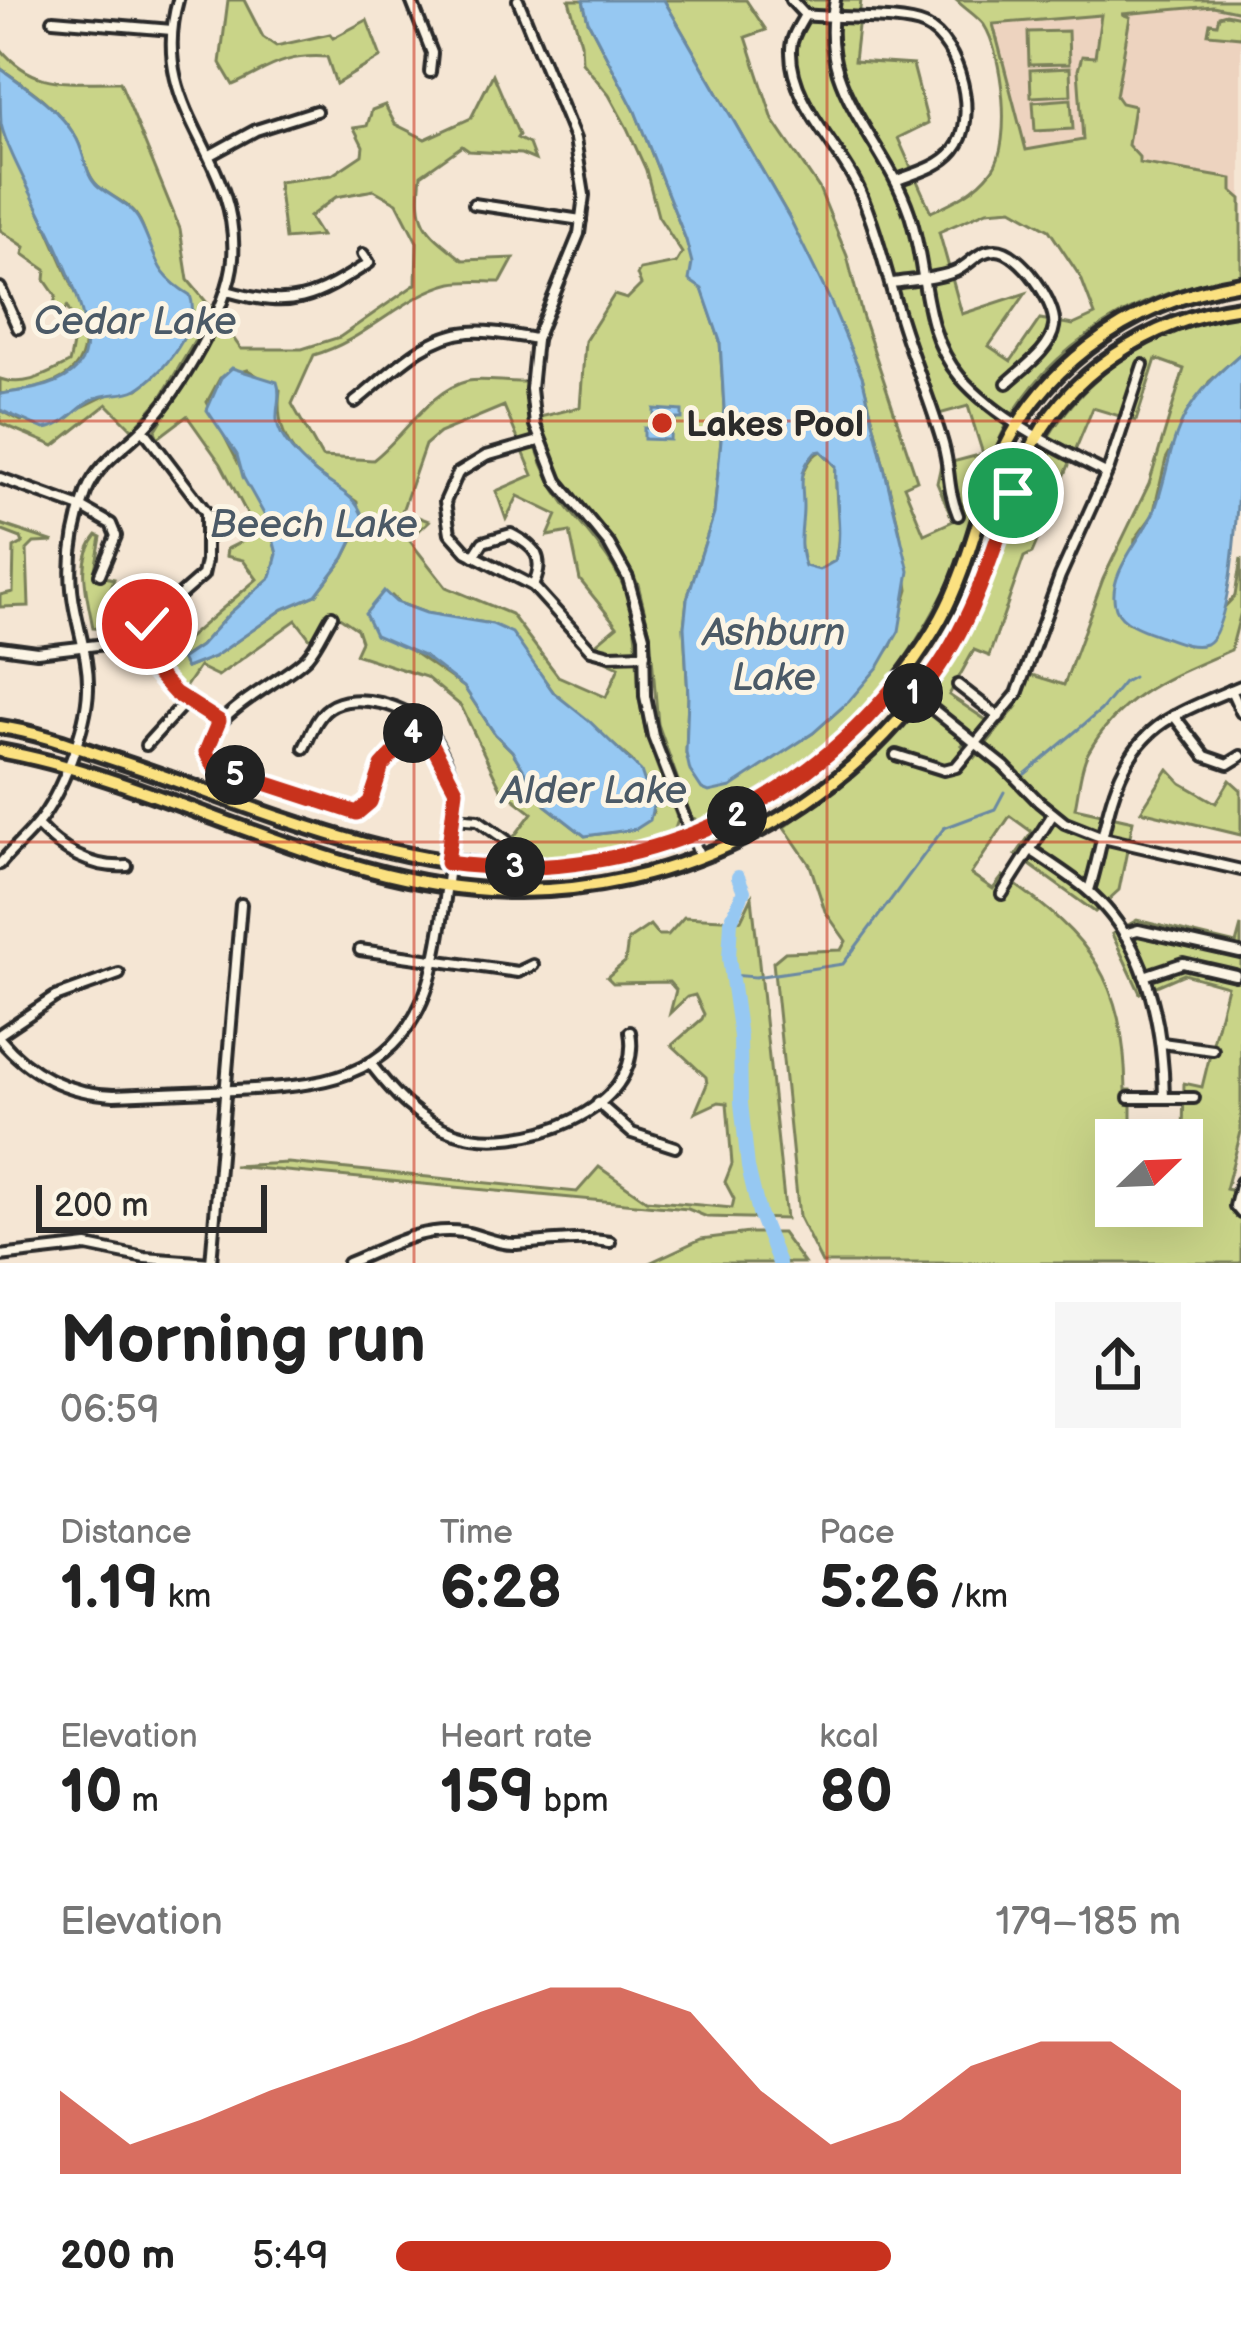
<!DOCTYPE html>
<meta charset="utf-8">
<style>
:root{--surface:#fff;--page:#f6f6f6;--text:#222;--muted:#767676;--accent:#c8321e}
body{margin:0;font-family:"Balsamiq Sans",sans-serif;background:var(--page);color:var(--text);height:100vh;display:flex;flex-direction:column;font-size:45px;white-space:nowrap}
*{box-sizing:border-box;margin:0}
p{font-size:39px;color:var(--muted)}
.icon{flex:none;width:66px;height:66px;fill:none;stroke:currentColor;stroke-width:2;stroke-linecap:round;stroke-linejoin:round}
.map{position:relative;height:1263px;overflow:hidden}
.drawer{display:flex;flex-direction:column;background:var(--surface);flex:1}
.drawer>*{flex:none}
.needle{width:78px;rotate:67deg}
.buttons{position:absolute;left:1095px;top:1119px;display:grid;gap:24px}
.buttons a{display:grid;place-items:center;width:108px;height:108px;border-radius:0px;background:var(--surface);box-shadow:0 12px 48px #0002;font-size:60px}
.scale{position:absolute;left:36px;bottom:30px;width:231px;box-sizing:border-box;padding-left:12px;border:6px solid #2b2b2b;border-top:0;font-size:33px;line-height:42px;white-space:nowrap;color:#2b2b2b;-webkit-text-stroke:9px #fcf5e5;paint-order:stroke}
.pin{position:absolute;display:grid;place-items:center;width:102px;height:102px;color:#fff;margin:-51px;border:6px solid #fff;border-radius:50%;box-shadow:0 3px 12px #0007}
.km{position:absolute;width:60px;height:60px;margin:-30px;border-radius:50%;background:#222;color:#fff;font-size:33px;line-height:60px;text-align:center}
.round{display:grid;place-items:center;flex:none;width:126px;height:126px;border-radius:0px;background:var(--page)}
.overview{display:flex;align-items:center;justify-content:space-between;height:204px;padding:0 60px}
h1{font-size:66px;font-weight:700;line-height:90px}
.stats{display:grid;grid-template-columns:repeat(3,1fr);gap:18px;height:204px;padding:12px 60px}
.stats div{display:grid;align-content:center}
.stats b{font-size:60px;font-weight:700}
.stats small{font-size:33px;font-weight:400}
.stats p{font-size:33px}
.chart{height:336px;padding:24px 60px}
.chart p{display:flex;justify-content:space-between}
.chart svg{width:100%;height:216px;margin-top:12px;fill:var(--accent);opacity:.7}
ul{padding:0 60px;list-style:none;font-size:39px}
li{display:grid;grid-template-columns:192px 144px 1fr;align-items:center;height:90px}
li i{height:30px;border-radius:15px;background:var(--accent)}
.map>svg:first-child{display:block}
.built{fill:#edd3bf}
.green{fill:#c9d488;stroke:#7a805a;stroke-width:3;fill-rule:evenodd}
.water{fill:#96c8f2;stroke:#6b89a2;stroke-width:3;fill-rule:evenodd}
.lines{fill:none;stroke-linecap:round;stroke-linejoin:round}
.stream{stroke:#6b89a2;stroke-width:3}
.river{stroke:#96c8f2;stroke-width:14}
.minor-casing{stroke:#2b2b2b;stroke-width:16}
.major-casing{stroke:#2b2b2b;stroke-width:20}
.minor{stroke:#fcf5e5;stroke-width:8}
.major{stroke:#fbe180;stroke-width:10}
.route-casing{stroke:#fff;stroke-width:24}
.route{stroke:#c8321e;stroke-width:15}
.grid{fill:none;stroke:#c8321e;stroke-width:3;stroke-opacity:0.55}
.poi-dot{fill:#c8321e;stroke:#fcf5e5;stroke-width:4.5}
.labels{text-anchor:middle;stroke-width:10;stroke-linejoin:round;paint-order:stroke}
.poi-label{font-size:36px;font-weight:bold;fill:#2b2b2b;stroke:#fcf5e5;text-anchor:start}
.water-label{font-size:39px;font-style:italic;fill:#4b5a67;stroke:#fcf5e5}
</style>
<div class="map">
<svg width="1241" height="1263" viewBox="0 0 1241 1263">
<rect width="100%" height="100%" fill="#f5e6d4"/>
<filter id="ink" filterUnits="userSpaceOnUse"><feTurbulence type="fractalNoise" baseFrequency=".00833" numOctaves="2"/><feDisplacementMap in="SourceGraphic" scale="24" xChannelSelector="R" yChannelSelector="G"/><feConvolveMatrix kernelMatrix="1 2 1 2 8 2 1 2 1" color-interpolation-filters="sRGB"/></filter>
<g filter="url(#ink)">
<path class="built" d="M1052,0h189v267l-206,-84 -47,-178z"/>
<g class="green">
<path d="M228,0h16l19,37 13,9 54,-12 3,4 34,-18 14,37 -45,27 -9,-27c-44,-3 -57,11 -94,28l-13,-22z"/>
<path d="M569,0h14l5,21 47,90 51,129 34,101 4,67 -10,106 -27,85 -3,28 4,69 -2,57 48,29 79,-49 36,-32 42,-55 17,-56 -8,-58 -38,-156 -73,-159 -125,-217h82l20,30 -20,7 27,83 46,68 28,68 15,59 55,165 -13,6 20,48 29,-13 -16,-38 4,-18 42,-11 -15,-48 -40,11c-28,-79 -47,-159 -79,-236 -19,-44 -54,-76 -63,-124 -3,-19 10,-34 19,-50l-4,-7h60l-7,61 59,4 15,58 -30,15 33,74c24,-11 45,-21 61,-42 21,-28 10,-118 -8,-145 -7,-9 -20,-17 -28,-25h285v12l-28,-6 -91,8 8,3 -14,79 5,7 13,3 -6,39 11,12v6l93,16v12l9,8v77c-94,11 -193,67 -237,154 -18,36 -26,76 -39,113 -13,38 -32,72 -54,106 -51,80 -125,131 -209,173l-11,-5 -33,-93 -8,-90 -12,-50 -26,-44 -50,-63 -14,-30 -8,-30 40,-10 5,-66 29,-46 13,4 14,-14 -4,-10 3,-5 36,-7 6,-10 -24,-37 -12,-46 -19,-42 -18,-33 -27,-33 -1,-19zM1101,15l-6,42 -13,-1 -4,14 5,70 -57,10 -33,-126zM1012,209l37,21 32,48 14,37 -22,10 -33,-6 -29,42 -22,-15 37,-53 -64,21 -23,-82 48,-21z"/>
<path d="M1226,14l15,3v20l-33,-3 2,-11 7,1 2,-8z"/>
<path d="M1068,31l1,33 -40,1 -1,-33z"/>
<path d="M0,48c35,43 70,33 120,34l60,147 8,51 25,30 -53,89 -27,31 -26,-26 -53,42 -54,-23v-13l21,11 63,-15 29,-14 25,-3 24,-21 23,-35 -4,-43c-29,-12 -28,-44 -41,-69 -9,-18 -28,-23 -42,-35 -14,-13 -13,-35 -23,-50 -18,-30 -48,-49 -75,-68z"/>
<path d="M1070,68l1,27 -40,2 -1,-27z"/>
<path d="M493,74l26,61 -2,3 12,6 6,16 -14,-6 -52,-3 -7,-5 -41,29c-6,50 4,55 42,85l51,-2 -13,24c-16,0 -34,-2 -49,1 -49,12 -85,57 -138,72l-22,49 30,53 51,3c31,-23 56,-70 95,-79 15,-3 41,2 58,1 1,44 11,85 39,122 23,30 48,54 62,91 14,40 7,79 15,119 7,37 23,71 36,106l-4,12c-55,24 -111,27 -170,27l2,-12 26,-34 -31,-24 -40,-83 -35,-29 -71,-23 6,-13 -4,-12 -19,-13 -21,32 -21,-28 -78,56 -19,-9 -17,25 -43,-47 4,-11 23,23 91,-78 -14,-19 -17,-4 1,-7 28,-14 1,-4 -35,-67 -34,-48 -29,22 -3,-7 67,-109 19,27h61l38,-12 76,-53 1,-42 -20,-39 -23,-13 -38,7 -27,20 12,19 -36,3 -7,-57 54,-7 30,-20 1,-9 -9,-18 13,-2 5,-16 13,-5 10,19 30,15 46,-21zM248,370l32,20c-8,60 32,81 77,112l2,26 -15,30 -28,37 -33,14 -69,48 -28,11 -5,-9 19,-13 30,-33 41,-36 6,-23 -8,-31 -62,-121 13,-24zM504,406l29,69 -37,16 10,28 12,-23 39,19 -9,21 22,-4 10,48 37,46 -31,26 33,15 -13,30 -48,-21 -47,-62 -65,-27 -37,-47 20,-19 -27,-10 23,-66 14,-12zM391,595l8,8 27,10 66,11 22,14 40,55 78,68 19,34 2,18 -17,16 -51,7 -40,-31 -33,-54 -17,-17 -31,-47 -55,-38z"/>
<path d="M1071,99l2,30 -38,2 -2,-29z"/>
<path d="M0,121l82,186c14,70 -22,79 -82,87v-15c25,9 47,-5 69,-16 5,-19 8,-38 -2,-56l-3,4 -11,-3 3,-12 -11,-16 1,-10 -23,-16 2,-7 -25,-17z"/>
<path d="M1241,315v38l-32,29 -43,77 -13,56 -18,24 -8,83 61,23 47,-49 6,-38v54l-10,38c-58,26 -110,43 -143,103 -8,15 -9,37 -13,55l58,13 -14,69 -24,22 -79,-57 16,-23 -22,-16 -39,58 22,15 10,-13c88,61 121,103 123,214h5v47h52l1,-54 18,4 25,-101 -43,-12 -44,19 -28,-59 25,-14 99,24 5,-18v206l-15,57 9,2 -3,17 9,7v48h-419l-23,-46 -26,-255 12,-10 56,-2 5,-9 -21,-30 -15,-46 -26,-38c72,-50 133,-107 177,-184 31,-55 44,-113 69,-170 36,-87 118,-147 211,-158zM1156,359l28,10 -35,115 -46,95 -39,106 -35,-11 -12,32 -42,52 -13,-13 27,-23 -40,-27 25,-45 15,6 35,-99 8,-4 61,-145 43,13zM1116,1140h66v66h-66z"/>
<path d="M821,451l15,15c-2,33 7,64 -1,95l-16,9 -14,-4c-10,-29 -14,-100 16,-115z"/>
<path d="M0,524l54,18 -20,1 -7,7 2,56 -29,1v-12l13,-3 1,-44 9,-5 -2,-5 -21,-8z"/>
<path d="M97,535l4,2 -7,38 20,4 -9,25 18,22 -5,3 -25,-1c-5,-30 -18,-67 4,-93z"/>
<path d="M1168,769l13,14 35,20 14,-23 11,10v45l-100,-24z"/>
<path d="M752,897l34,322 -79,-2 -19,-8 -455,-43 55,-3 289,29 22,-25 47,33 86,8 2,-9 -9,-17 7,-18 -5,-61 -8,-1 -24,11 12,-29 -1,-7 -34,-32 30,-26 2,-5 -9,-19 -8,2 -17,16 6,-23 -7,-8 -56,1 -6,-6 18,-15 3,-22 22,-15 8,10h10l16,-18 57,3z"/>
<path d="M749,1233h33l22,30h-155l52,-24z"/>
</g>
<g class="water">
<path d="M583,0h81l125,217 41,83 32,76 47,195 -10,60 -20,35 -30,35 -36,32 -82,54 -22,5 -7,-3 -12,-18 -4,-18 2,-57 -4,-69 3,-28 27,-85 10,-106 -4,-67 -18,-52 -13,-9 3,-17 -6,-23 -51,-129 -47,-90zM821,451l15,15c-2,32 8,65 -1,95l-16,9 -14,-4c-8,-22 -2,-38 -2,-59 0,-24 -6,-35 12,-55z"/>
<path d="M0,68c27,20 57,38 75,68 10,15 9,38 23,50 14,12 33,18 42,36 18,35 12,50 50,73 12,31 -27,79 -53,94 -14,8 -30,2 -45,11 -18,10 -26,26 -48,29l-44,-19v-16c25,-4 60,-6 78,-27 37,-44 -66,-192 -77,-243 -1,-18 -1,-39 -1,-56z"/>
<path d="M1241,353c0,49 0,274 -35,291 -14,5 -31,-3 -45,-8 -14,-5 -39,-12 -45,-28 -12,-32 29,-73 39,-99 12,-32 14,-65 31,-95 14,-25 35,-43 55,-61z"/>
<path d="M232,368l45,14c5,13 -1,24 0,38 2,20 24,40 39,53 17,14 41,22 47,45l-19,40 -28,37 -33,14 -69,48 -28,11 -5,-9 19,-13 30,-33 41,-36 6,-23 -8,-31 -26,-46 -6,-22 -30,-45 14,-32z"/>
<path d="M654,409l28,2v8h-11l-1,21 -26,-1v-11h10z"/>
<path d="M384,591l12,11 30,11 66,11 20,9 42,60 34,27 53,51 12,35 -3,14 -14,9 -51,7 -40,-31 -33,-54 -17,-17 -31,-47 -40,-31 -49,-21 -10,-21z"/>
</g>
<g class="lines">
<g class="stream">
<path d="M1025,774l76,-64 23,-28 9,-5"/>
<path d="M731,975l24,2 88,-13 101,-136 51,-19 9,-17"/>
</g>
<path class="river" d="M738,877l6,14 -13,30 -2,37 11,79 1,66 7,64 11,46 20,50"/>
<defs>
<g id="minor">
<path d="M411,0l21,53 -2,19"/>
<path d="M518,0l57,139 9,56 -5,39 -43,105 -5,50 4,36 22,56 52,63 19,34 16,58 1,60 8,40 47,121"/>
<path d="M791,0l14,15"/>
<path d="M835,0c-5,25 -5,48 3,73 16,49 54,89 71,139 19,55 11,118 51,165 36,42 98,72 146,96"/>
<path d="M805,15c-6,11 -14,22 -14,34 -2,53 48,96 68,140 19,44 28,88 42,132 13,42 30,81 42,123 8,28 3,41 15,71"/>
<path d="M805,15c30,4 96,0 120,11 36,17 54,94 29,124 -14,17 -38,23 -57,30"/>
<path d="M53,20l119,10"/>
<path d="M210,155l46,-25 60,-19"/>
<path d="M474,204l107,16"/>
<path d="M892,283c20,-3 46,-4 64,-12 15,-7 22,-21 40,-21 24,0 62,55 58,77 -3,22 -31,41 -47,56"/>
<path d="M0,288l18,40"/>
<path d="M227,291c66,19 86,8 142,-28l-6,-9"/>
<path d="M355,402c34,-27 70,-67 114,-70 22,-2 46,4 67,7"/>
<path d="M539,441l-53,15 -28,17 -13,29 5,31 17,19 66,34 58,64 19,5 35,-1"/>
<path d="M0,478l83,30 28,16 5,12 -16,38"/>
<path d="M474,556l9,-14 28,-8c25,13 35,24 22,52"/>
<path d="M332,616c-8,13 -15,30 -25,41 -27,28 -111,59 -98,105l9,7 139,44 13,-10 12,-37 39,-43"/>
<path d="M0,647l37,5 86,-10 10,5 42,46 44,28"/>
<path d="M133,647l14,-23 56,-49 3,-14v-49l-63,-83"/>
<path d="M899,682l105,84 35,36 26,21 38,15 138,32"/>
<path d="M958,685l41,32"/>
<path d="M1231,690l10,22"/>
<path d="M1174,716l31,40 23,8 13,-8"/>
<path d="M146,745l40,-44"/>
<path d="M896,755l48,15 12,-3 61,-73 43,-118 49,-108 34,-103"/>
<path d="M454,818l24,2 28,20"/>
<path d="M37,825c24,25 53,44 90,41"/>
<path d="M1032,851c18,12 37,24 54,38 61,51 77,134 78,209"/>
<path d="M0,864c11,-14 26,-26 37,-40 24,-29 50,-97 51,-135 1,-27 -8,-54 -13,-80 -8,-39 -3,-78 11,-116 11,-30 39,-45 60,-67 33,-34 83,-119 87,-167 7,-105 -86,-148 -55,-259"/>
<path d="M1089,890c19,-58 18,-130 75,-168 23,-15 52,-25 77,-36"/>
<path d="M1002,894l51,-80"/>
<path d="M1124,934l14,-4 102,23"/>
<path d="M360,950l158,22 15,-7"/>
<path d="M1144,976l39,-13 52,12"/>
<path d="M0,1034l55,-37 64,-23"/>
<path d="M0,1039c30,36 68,54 114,56 40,-2 81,-3 121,-5 82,-4 158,-8 191,-99 18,-51 23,-136 31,-192 -2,-21 -17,-54 -30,-71 -18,-22 -73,-38 -98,-20 -13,9 -18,26 -25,40"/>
<path d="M1162,1043l51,7"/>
<path d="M370,1063c24,31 47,57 85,70 64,22 190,-22 175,-101"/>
<path d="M1129,1098h65"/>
<path d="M598,1103l34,30 43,14"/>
<path d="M1241,1182l-6,24 6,7"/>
<path d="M0,1256l87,-10 58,12 65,5"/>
<path d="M211,1263l30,-359"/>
<path d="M348,1263c39,-15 70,-37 115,-31 18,3 35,13 54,12 33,-2 60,-7 93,-2"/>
</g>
<g id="major">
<path d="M0,727c42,6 82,22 122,35 130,43 263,106 402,105 174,-1 332,-99 417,-249 24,-44 34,-90 50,-136 38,-111 138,-181 250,-199"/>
<path d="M0,751c164,30 320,129 488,139 188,12 380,-88 470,-255 30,-57 42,-120 69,-178 38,-84 125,-138 214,-150"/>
</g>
</defs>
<use href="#minor" class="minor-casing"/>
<use href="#major" class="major-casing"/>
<use href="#minor" class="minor"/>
<use href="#major" class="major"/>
</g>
</g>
<g class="lines" filter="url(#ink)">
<defs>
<path id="route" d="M147,624l-14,23 42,46 44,28 -13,31 7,14 144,47 13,-11 12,-36 39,-43 35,67 -9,73c173,23 343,-45 451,-181l19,13c50,-57 72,-131 96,-202"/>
</defs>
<use href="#route" class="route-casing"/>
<use href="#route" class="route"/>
</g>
<path class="grid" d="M414,0v1263M827,0v1263M0,421h1241M0,842h1241"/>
<circle class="poi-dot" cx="662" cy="423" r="12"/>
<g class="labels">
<g class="poi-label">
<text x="686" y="436">Lakes Pool</text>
</g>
<g class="water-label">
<text x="135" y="334">Cedar Lake</text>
<text x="314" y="537">Beech Lake</text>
<text x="774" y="645">Ashburn<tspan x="774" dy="45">Lake</tspan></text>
<text x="594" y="803">Alder Lake</text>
</g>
</g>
</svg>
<div class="buttons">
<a><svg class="needle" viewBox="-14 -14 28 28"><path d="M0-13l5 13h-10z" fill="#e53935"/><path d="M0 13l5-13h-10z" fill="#767676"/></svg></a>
</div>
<div class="scale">200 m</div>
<div class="pin" style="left:1013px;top:493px;background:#1e9e55"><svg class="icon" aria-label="arrive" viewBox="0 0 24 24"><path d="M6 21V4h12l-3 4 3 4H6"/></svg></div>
<div class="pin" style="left:147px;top:624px;background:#d93025"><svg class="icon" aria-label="check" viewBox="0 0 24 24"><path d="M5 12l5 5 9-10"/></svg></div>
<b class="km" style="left:913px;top:693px">1</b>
<b class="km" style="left:737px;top:816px">2</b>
<b class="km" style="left:515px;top:867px">3</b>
<b class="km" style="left:413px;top:733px">4</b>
<b class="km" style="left:235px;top:775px">5</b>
</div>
<section class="drawer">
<div class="overview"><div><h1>Morning run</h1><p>06:59</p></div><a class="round"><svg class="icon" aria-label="share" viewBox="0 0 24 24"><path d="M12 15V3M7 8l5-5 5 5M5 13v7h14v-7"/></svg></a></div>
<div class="stats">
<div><p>Distance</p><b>1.19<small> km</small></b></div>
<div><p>Time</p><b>6:28</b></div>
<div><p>Pace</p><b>5:26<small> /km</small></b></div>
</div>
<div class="stats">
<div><p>Elevation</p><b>10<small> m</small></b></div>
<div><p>Heart rate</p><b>159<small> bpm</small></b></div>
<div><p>kcal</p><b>80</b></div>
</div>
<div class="chart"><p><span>Elevation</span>179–185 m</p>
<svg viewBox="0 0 160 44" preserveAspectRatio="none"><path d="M0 44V27L10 38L20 33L30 27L40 22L50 17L60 11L70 6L80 6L90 11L100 27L110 38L120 33L130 22L140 17L150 17L160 27V44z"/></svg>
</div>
<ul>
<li><b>200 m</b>5:49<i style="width:63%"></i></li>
</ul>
</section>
